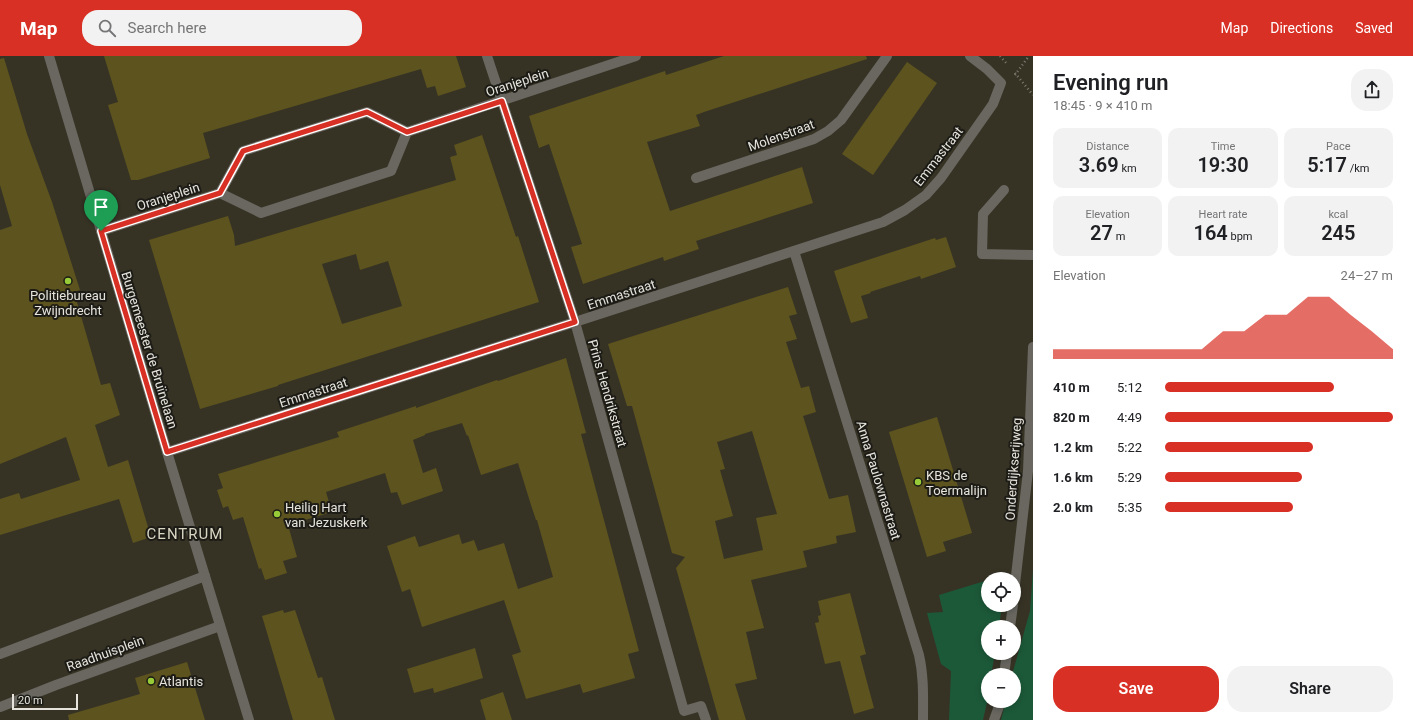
<!DOCTYPE html>
<meta charset="utf-8">
<style>
:root{--surface:#fff;--page:#f2f2f2;--text:#202124;--muted:#757577;--accent:#d93025}
body{margin:0;font-family:Roboto,sans-serif;background:var(--page);color:var(--text);height:100vh;display:flex;flex-direction:column;font-size:15px;white-space:nowrap}
*{box-sizing:border-box;margin:0}
p{font-size:13px;color:var(--muted)}
.icon{flex:none;width:22px;height:22px;fill:none;stroke:currentColor;stroke-width:2;stroke-linecap:round;stroke-linejoin:round}
.map{position:relative;flex:1;overflow:hidden}
.details{display:flex;flex-direction:column;background:var(--surface);width:380px}
.details>*{flex:none}
.controls{position:absolute;left:981px;top:516px;display:grid;gap:8px}
.controls a{display:grid;place-items:center;width:40px;height:40px;border-radius:50%;background:var(--surface);box-shadow:0 2px 6px #0003;font-size:20px}
.scale{position:absolute;left:12px;bottom:10px;width:66px;box-sizing:border-box;padding-left:4px;border:2px solid #e6e4dc;border-top:0;font-size:11px;line-height:14px;white-space:nowrap;color:#e6e4dc;-webkit-text-stroke:3px #1c1b15;paint-order:stroke}
.pin{position:absolute;display:grid;place-items:center;width:34px;height:34px;color:#fff;margin:-41px -17px;border-radius:50% 50% 50% 0;rotate:-45deg;box-shadow:0 0 4px #0007}
.pin .icon{rotate:45deg}
.round{display:grid;place-items:center;flex:none;width:42px;height:42px;border-radius:16px;background:var(--page)}
.overview{display:flex;align-items:center;justify-content:space-between;height:68px;padding:0 20px}
h1{font-size:22px;font-weight:600;line-height:30px}
.stats{display:grid;grid-template-columns:repeat(3,1fr);gap:6px;height:68px;padding:4px 20px}
.stats div{display:grid;align-content:center;border-radius:10px;background:var(--page);text-align:center}
.stats b{font-size:20px;font-weight:600}
.stats small{font-size:11px;font-weight:400}
.stats p{font-size:11px}
.chart{height:112px;padding:8px 20px}
.chart p{display:flex;justify-content:space-between}
.chart svg{width:100%;height:72px;margin-top:4px;fill:var(--accent);opacity:.7}
.primary-button{display:flex;gap:8px;margin-top:auto;padding:8px 20px}
.primary-button a{flex:1;height:46px;border-radius:16px;background:var(--accent);color:#fff;font-size:16px;font-weight:600;line-height:46px;text-align:center}
.primary-button a+a{background:var(--page);color:var(--text)}
ul{padding:0 20px;list-style:none;font-size:13px}
li{display:grid;grid-template-columns:64px 48px 1fr;align-items:center;height:30px}
li i{height:10px;border-radius:5px;background:var(--accent)}
header{display:flex;align-items:center;gap:24px;box-sizing:border-box;height:56px;padding:0 20px;background:var(--accent);color:#fff}
header strong{font-size:19px}
nav{display:flex;gap:22px;margin-inline-start:auto;font-size:14px}
.search{width:280px;height:36px;background:var(--page);display:flex;align-items:center;gap:10px;box-sizing:border-box;padding:0 14px;border-radius:16px;color:var(--muted);font-size:15px}
main{display:flex;flex:1;min-height:0}
.map>svg:first-child{display:block}
.green{fill:#1c5939}
.building{fill:#5d531e;fill-rule:evenodd}
.lines{fill:none;stroke-linecap:round;stroke-linejoin:round}
.path{stroke:#807d72;stroke-width:2.5;stroke-dasharray:1 3;stroke-linecap:butt}
.minor{stroke:#696760;stroke-width:10}
.route-casing{stroke:#fff;stroke-width:8}
.route{stroke:#d93025;stroke-width:5}
.poi-dot{fill:#97cc38;stroke:#1c1b15;stroke-width:1.5}
.labels{text-anchor:middle;stroke-width:4;stroke-linejoin:round;paint-order:stroke}
.street-label{font-size:13px;fill:#e6e4dc;stroke:#1c1b15}
.poi-label{font-size:13px;fill:#e6e4dc;stroke:#1c1b15;text-anchor:start}
.quarter-label{font-size:15px;letter-spacing:1px;fill:#d9d6c4;stroke:#1c1b15}
</style>
<header>
<strong>Map</strong>
<div class="search"><svg class="icon" aria-label="search" viewBox="0 0 24 24"><circle cx="10" cy="10" r="6"/><path d="M15 15l6 6"/></svg>Search here</div>
<nav><a>Map</a><a>Directions</a><a>Saved</a></nav>
</header>
<main>
<div class="map">
<svg width="1033" height="664" viewBox="0 0 1033 664">
<rect width="100%" height="100%" fill="#363325"/>
<g class="green">
<path d="M1033,514v150h-32l5,-19h8v-26h-2l18,-64z"/>
<path d="M988,524v25h14l-3,22h-11v26h7l-4,22h-3v23l-5,22h-34l2,-49 -10,-7 -14,-51 16,-1 -4,-17z"/>
</g>
<g class="building">
<path d="M104,0h352l10,31 -28,9 -3,-10 -8,2 -6,-19 -218,64 7,25 -72,22h-7l-23,-75 10,-3z"/>
<path d="M724,0h142l1,3 -163,53 -8,3 4,11 -53,16 23,69 132,-44 11,36 -117,38 3,8 -35,12 -1,-4 -80,27 -12,-37 11,-3 -33,-100 -10,4 -10,-32 136,-45 1,4z"/>
<path d="M4,2l23,76 25,68 28,88 -6,2 27,93 9,-2 10,32 -25,10 13,42 20,-7 23,77 -18,6 -14,-44 -119,36v-36l19,-6 2,6 59,-19 -14,-43 -66,27v-234l12,-4 -12,-41v-126z"/>
<path d="M907,6l30,21 -64,92 -31,-21z"/>
<path d="M482,79l34,102 2,-1 21,66 -261,83v1l-78,23 -51,-169 79,-24 6,19 1,11 221,-66 -6,-23 7,-2 -3,-10zM356,198l4,16 28,-9 14,45 -60,18 -20,-60z"/>
<path d="M946,181l10,30 -35,12 -1,-3 -50,16 1,1 -10,3 7,22 -17,5 -17,-52 101,-33 1,2z"/>
<path d="M788,231l9,27 -8,2 8,23 -11,3 15,46 8,-2 7,26 -13,4 26,83 19,-4 8,37 -20,4 1,7 -34,8 4,16 -56,13 13,48 -18,4 11,47 -22,5 11,36h-27l-43,-152 9,-11 -13,-4 -40,-147h-5l-19,-62zM752,375l25,83 -21,4 7,32 -39,9 -9,-38 18,-5 -13,-46 5,-1 -8,-27z"/>
<path d="M566,302l20,75 -5,1 58,217 -11,3 7,24 -52,15 -3,-9 -54,15 -14,-44 9,-3 -17,-52 -82,27 -12,-38 -8,3 -15,-46 28,-10 4,11 40,-13 3,10 12,-4 4,11 26,-8 14,46 35,-12 -16,-57h-1l-5,-15 -13,-42 -37,12 -13,-40 -1,1 -5,-13 -37,11v1l-12,5 10,33 13,-5 7,23 -41,14 -5,-13 -6,1 -6,-20 -59,19 6,20 -44,13 9,32 -14,4 4,12 -22,7 -4,-12 -2,1 -16,-52 -10,3 -5,-14 -5,2 -6,-18 6,-2 -5,-14 121,-37 -2,-5 79,-26v2l81,-28 1,1z"/>
<path d="M937,361l35,116 -29,9 3,9 -19,6 -38,-125z"/>
<path d="M850,537l16,61 -6,2 14,52 -20,6 -14,-53 -15,3 -10,-41 4,-1 -1,-6 3,-1 -3,-14z"/>
<path d="M283,554l1,3 11,-3 23,68 4,-1 13,43h-42l-31,-104z"/>
<path d="M475,592l8,30 -49,15 -1,-5 -19,5 -7,-24z"/>
<path d="M187,606l18,58h-136l-1,-5 72,-21 -5,-16z"/>
<path d="M503,636l9,28h-26l-6,-20z"/>
</g>
<g class="lines">
<g class="path">
<path d="M1000,0l8,9"/>
<path d="M1015,17l18,22"/>
<path d="M1015,19l14,-19"/>
</g>
<g class="minor">
<path d="M49,0l118,396 82,268"/>
<path d="M487,0l88,266 109,389 17,-5 5,14"/>
<path d="M696,122l118,-39 14,-8 13,-11 46,-64"/>
<path d="M1004,134l-21,24 -1,40 51,1"/>
<path d="M220,137l23,-42 124,-39 40,20 229,-76"/>
<path d="M101,175l119,-38 41,20 130,-42 16,-39"/>
<path d="M794,195l125,404c5,22 4,43 4,65"/>
<path d="M167,396l408,-130 308,-100 22,-12 21,-15 15,-17 52,-74 8,-21 -14,-14 -17,-13"/>
<path d="M1014,537l14,-122 5,-124"/>
<path d="M1010,571l3,-22"/>
<path d="M0,598l205,-78"/>
<path d="M1004,619l3,-22"/>
<path d="M0,651l56,-22 164,-59"/>
<path d="M994,664l7,-19"/>
</g>
</g>
<g class="lines">
<defs>
<path id="route" d="M502,45l73,221 -408,130 -66,-221 119,-38 23,-42 124,-39 40,20z"/>
</defs>
<use href="#route" class="route-casing"/>
<use href="#route" class="route"/>
</g>
<g class="poi-dot">
<circle cx="68" cy="225" r="4"/>
<circle cx="918" cy="426" r="4"/>
<circle cx="277" cy="458" r="4"/>
<circle cx="151" cy="625" r="4"/>
</g>
<g class="labels">
<g class="street-label">
<text transform="translate(517 26) rotate(-18)" y="5">Oranjeplein</text>
<text transform="translate(781 79) rotate(-20)" y="5">Molenstraat</text>
<text transform="translate(938 100) rotate(-52)" y="5">Emmastraat</text>
<text transform="translate(168 140) rotate(-18)" y="5">Oranjeplein</text>
<text transform="translate(621 238) rotate(-18)" y="5">Emmastraat</text>
<text transform="translate(150 294) rotate(73)" y="5">Burgemeester de Bruïnelaan</text>
<text transform="translate(313 336) rotate(-18)" y="5">Emmastraat</text>
<text transform="translate(608 337) rotate(74)" y="5">Prins Hendrikstraat</text>
<text transform="translate(1013 413) rotate(-86)" y="5">Onderdijkserijweg</text>
<text transform="translate(879 424) rotate(73)" y="5">Anna Paulownastraat</text>
<text transform="translate(105 597) rotate(-20)" y="5">Raadhuisplein</text>
</g>
<g class="poi-label">
<text x="68" y="244" text-anchor="middle">Politiebureau<tspan x="68" dy="15">Zwijndrecht</tspan></text>
<text x="926" y="424">KBS de<tspan x="926" dy="15">Toermalijn</tspan></text>
<text x="285" y="456">Heilig Hart<tspan x="285" dy="15">van Jezuskerk</tspan></text>
<text x="159" y="630">Atlantis</text>
</g>
<g class="quarter-label">
<text x="185" y="483">CENTRUM</text>
</g>
</g>
</svg>
<div class="controls">
<a><svg class="icon" aria-label="locate" viewBox="0 0 24 24"><circle cx="12" cy="12" r="6"/><path d="M12 2v4M12 18v4M2 12h4M18 12h4"/></svg></a>
<a>+</a>
<a>−</a>
</div>
<div class="scale">20 m</div>
<div class="pin" style="left:101px;top:175px;background:#1e9e55"><svg class="icon" aria-label="arrive" viewBox="0 0 24 24"><path d="M6 21V4h12l-3 4 3 4H6"/></svg></div>
</div>
<section class="details">
<div class="overview"><div><h1>Evening run</h1><p>18:45 · 9 × 410 m</p></div><a class="round"><svg class="icon" aria-label="share" viewBox="0 0 24 24"><path d="M12 15V3M7 8l5-5 5 5M5 13v7h14v-7"/></svg></a></div>
<div class="stats">
<div><p>Distance</p><b>3.69<small> km</small></b></div>
<div><p>Time</p><b>19:30</b></div>
<div><p>Pace</p><b>5:17<small> /km</small></b></div>
</div>
<div class="stats">
<div><p>Elevation</p><b>27<small> m</small></b></div>
<div><p>Heart rate</p><b>164<small> bpm</small></b></div>
<div><p>kcal</p><b>245</b></div>
</div>
<div class="chart"><p><span>Elevation</span>24–27 m</p>
<svg viewBox="0 0 160 44" preserveAspectRatio="none"><path d="M0 44V38L10 38L20 38L30 38L40 38L50 38L60 38L70 38L80 27L90 27L100 17L110 17L120 6L130 6L140 17L150 27L160 38V44z"/></svg>
</div>
<ul>
<li><b>410 m</b>5:12<i style="width:74%"></i></li>
<li><b>820 m</b>4:49<i style="width:100%"></i></li>
<li><b>1.2 km</b>5:22<i style="width:65%"></i></li>
<li><b>1.6 km</b>5:29<i style="width:60%"></i></li>
<li><b>2.0 km</b>5:35<i style="width:56%"></i></li>
</ul>
<div class="primary-button"><a>Save</a><a>Share</a></div>
</section>
</main>
